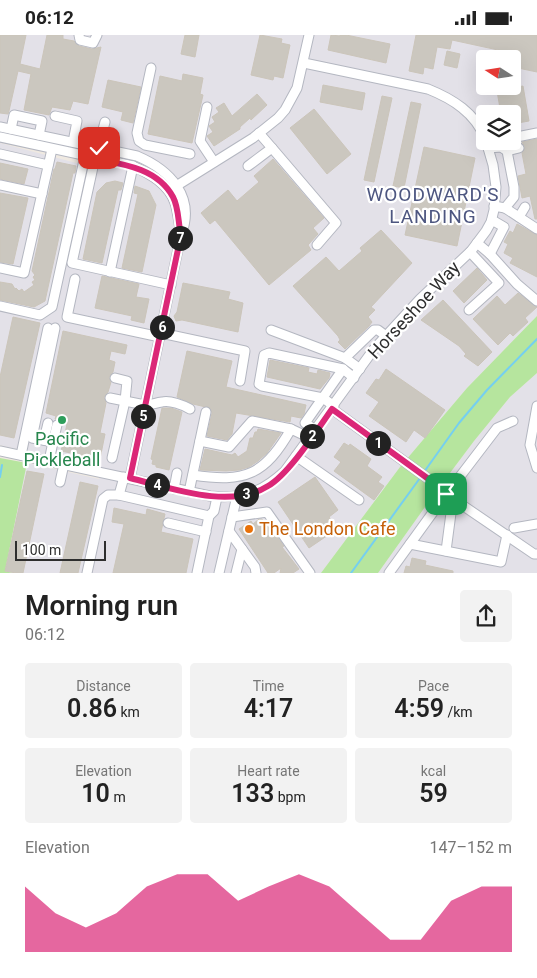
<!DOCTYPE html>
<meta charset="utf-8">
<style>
:root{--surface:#fff;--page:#f2f2f2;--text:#222;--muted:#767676;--accent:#db2777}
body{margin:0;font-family:Roboto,sans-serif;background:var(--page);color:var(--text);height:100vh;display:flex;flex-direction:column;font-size:19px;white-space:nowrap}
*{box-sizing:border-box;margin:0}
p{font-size:16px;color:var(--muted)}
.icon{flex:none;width:28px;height:28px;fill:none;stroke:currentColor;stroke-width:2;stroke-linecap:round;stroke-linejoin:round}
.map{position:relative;height:538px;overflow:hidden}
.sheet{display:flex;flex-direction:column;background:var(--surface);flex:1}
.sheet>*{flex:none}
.needle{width:32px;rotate:282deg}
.tools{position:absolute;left:476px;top:15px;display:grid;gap:10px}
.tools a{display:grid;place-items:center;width:45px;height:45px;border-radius:5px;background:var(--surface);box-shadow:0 5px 20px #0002;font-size:25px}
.scale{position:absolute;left:15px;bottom:12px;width:91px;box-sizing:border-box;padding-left:5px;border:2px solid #2e2e2e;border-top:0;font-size:14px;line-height:18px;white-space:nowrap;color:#2e2e2e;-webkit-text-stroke:4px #fff;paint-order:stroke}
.pin{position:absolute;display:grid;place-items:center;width:42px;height:42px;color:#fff;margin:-21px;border-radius:10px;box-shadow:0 2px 8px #0006}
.km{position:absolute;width:25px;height:25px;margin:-12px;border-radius:50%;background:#222;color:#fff;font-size:14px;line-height:25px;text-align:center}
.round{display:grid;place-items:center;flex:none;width:52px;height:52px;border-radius:5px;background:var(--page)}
.overview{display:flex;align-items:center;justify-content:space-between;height:85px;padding:0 25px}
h1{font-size:28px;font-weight:600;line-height:38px}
.metrics{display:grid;grid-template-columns:repeat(3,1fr);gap:8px;height:85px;padding:5px 25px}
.metrics div{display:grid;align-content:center;border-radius:5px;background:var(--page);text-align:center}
.metrics b{font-size:25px;font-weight:600}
.metrics small{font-size:14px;font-weight:400}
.metrics p{font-size:14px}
.chart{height:140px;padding:10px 25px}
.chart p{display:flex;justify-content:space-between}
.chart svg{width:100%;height:90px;margin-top:5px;fill:var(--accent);opacity:.7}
.status{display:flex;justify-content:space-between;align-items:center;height:35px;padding:0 25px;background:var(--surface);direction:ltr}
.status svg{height:14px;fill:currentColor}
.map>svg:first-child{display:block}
.industrial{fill:#e3e1e8;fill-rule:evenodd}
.green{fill:#b6e59e}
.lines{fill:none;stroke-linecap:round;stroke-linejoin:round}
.stream{stroke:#75cff0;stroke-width:2}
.building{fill:#cbc7bf;stroke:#cbc5ba}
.minor-casing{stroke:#b4b7c1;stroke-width:11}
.minor{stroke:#fff;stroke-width:9}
.route-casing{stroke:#fff;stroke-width:10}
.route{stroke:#db2777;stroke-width:6}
.leisure-dot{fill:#2e9e5b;stroke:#fff;stroke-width:2}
.food-dot{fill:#e8710a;stroke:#fff;stroke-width:2}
.labels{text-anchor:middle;stroke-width:4.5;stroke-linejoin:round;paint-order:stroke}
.street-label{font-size:18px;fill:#2e2e2e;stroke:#fff}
.leisure-label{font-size:18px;fill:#27864d;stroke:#fff}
.food-label{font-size:18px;fill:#c56008;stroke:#fff;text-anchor:start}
.neighbourhood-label{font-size:19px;letter-spacing:1px;fill:#4d5680;stroke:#fff}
</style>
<div class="status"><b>06:12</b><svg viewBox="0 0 49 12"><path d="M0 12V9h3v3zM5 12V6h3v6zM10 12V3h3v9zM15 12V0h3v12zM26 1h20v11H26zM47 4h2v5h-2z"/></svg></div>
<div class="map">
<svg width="537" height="538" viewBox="0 0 537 538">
<rect width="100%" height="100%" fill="#efe9e1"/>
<g class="industrial">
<path d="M0,0h537v281l-70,72 -67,79 -79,106h-308l-8,-2 22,-108 72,16 3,-10 -102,-24v-302l88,23 6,-22 -94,-21zM485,24h27v27h-27zM485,79h27v27h-27z"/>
<path d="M537,338v200h-159l57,-80 39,-52 36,-44z"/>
</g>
<g class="green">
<path d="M537,281v57l-27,24 -36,44 -39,52 -57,80h-57l79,-106 67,-79z"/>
<path d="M0,423l27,5 -22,108 8,2h-13z"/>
</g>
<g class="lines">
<g class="stream">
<path d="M424,437l35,-49 28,-33 50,-51"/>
<path d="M0,442l2,-12"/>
<path d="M351,538l69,-95"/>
</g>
</g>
<g class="building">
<path d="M0,0h26l-6,29 20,5 7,-34h16v4l11,2 5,5 13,3 9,-2 -13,57 -15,-3 -3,9 -18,-3 -3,8 -25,-5 7,-36 -13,-3 -9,40 -1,3 -8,-1z"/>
<path d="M185,0h14l-4,22 -14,-3z"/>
<path d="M260,0l22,4 -1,4 9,2 -7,33 -9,-2 -1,4 -22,-5z"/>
<path d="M331,0l9,1v-1h6l44,9 -4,19 -58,-13z"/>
<path d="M416,0h121v37l-19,-4 3,-13 -69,-15 -2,9 -13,-2 -4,22 -9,-2 -1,7 -14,-3z"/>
<path d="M447,16l13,3 -3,14 -13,-3z"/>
<path d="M183,39l20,4 -3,16 3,1 -11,48 -44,-9 12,-58 22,5z"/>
<path d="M108,45l33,7 -8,36 -12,-3 2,-8 -21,-5z"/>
<path d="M323,50l42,8 -3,17 -42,-8z"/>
<path d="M523,51l6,35 -17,3v-10h-11l-4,-23z"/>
<path d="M257,59l10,11 -16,15 -1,-2 -10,9v2l-26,17 -7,-10 6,-4 -4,-6 6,-4 -3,-5 7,-5 -3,-4 8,-5 8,13z"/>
<path d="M382,61l10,2 -18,84 -10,-2z"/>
<path d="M411,67l10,2 -17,84 -11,-2z"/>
<path d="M314,74l37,45 -24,20 -37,-46z"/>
<path d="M537,104v80h-2l-5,-23 -8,2 -4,-22 8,-2 -4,-21 3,-6 -3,-5z"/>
<path d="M424,112l51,11 -18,88 -52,-11z"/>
<path d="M273,124l51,59 -11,10 5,6 -10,11 3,5 -42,35 -54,-65 -5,4 -9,-11 27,-23 9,11 22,-19 -5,-6z"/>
<path d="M57,127l19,4 -1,7h-2l-28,128 -11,6 -34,-7v-18l12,2 3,5 1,-1 3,3 3,-2 2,3 10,-7 -2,-3 3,-2 -2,-3 2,-2 -3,-4 22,-102h1z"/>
<path d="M0,128l28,6 -4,15 -24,-5z"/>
<path d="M115,146l8,2 -2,7h-3l-16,73 -19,-4 14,-67 9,-9z"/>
<path d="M135,151l14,5 7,14 -14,67 -20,-4 16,-74 -4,-1z"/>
<path d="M0,158l28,5 -15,66 -13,-2z"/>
<path d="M517,189l20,11v42l-27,-14 3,-5 -9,-5 4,-9 -4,-2 6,-11 3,2z"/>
<path d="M381,195l31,33 -41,44 4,3 -7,7 4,5 -3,4 -24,23 -7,-7 2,-2 -2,-4 -45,-50 33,-29 13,14 23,-20 -2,-3z"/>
<path d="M477,233l10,12 -23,23 -11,-12z"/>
<path d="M102,241l37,8 -3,13 13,2 -5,24 -13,-3 1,-4 -37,-8z"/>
<path d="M183,248l47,9 -2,7 15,4 -5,29 -56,-12 -6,1 -2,-5 3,-4z"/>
<path d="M518,258l19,14 -12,11 3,4 -15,14 -3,-3 -12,12 -25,-26 24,-23 8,9z"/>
<path d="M443,265l49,52 -14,14 -14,-10 2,-2 -7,-8 -38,-26z"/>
<path d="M13,282l27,6 -26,115 -14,-3v-58z"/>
<path d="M63,296l64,14 -2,9 -14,-3 -2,9 6,2 -2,10 -4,5 2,5 -3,10 -4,5 2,6 -6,30 5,1 -5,25 -39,-8 6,-27 -4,-1 -4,-4h-4l1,-3 -10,-3z"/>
<path d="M187,316l45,10 -6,26 80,18 -2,9 -3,4 -10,-2 -1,6 -54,-9 -4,21 -5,6 -20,-4 5,-23 -2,-5 -17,-4 -16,-7z"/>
<path d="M270,325l39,8 -1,4 9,2 1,-4 12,3 -1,5 -9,11 -53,-12z"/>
<path d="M386,334l59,41 -20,28 -11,-8 -8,12 -37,-26 10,-14 -13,-9 10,-14 3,1z"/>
<path d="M162,373h9l11,4 -13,58 -13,-3v-2l-4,-1 1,-4 -2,-1z"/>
<path d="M258,394l23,4 -14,20 -9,8 -9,6 -10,3 -13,1 -26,-1 5,-21 27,6 3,-2 3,4 9,-6 3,-13h3l2,-6h2z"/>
<path d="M344,408l5,3 1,-2 21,15 -4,7 15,11 -4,5 6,4 -10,14 -40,-29 7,-9 -7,-5z"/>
<path d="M27,436l17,3 -21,99h-7l-11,-2z"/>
<path d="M315,442l23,33 -9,7 8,12 -28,19 -31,-46z"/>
<path d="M80,447l18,4 -20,87h-18z"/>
<path d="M114,473l32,7 1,-6 18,5 -4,18 32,7 -7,34h-73l11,-49 -12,-2z"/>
<path d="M259,484h3l9,12 1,-1 12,16 -2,1 17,22 -6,4h-13l1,-5 -7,5h-6l-29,-44 12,-8 2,3z"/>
<path d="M412,523l14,3 -1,4 28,6v2h-49l2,-7 4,1z"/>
</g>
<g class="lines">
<defs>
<g id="minor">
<path d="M79,0l1,5 13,3 4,-8"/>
<path d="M304,28l124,26c25,10 47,24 57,49"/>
<path d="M151,33l-14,65 2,8 6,4 45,9"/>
<path d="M207,72l-7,34 14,21"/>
<path d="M55,81l22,5 -4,21"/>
<path d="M105,87l-12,45 -21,96 99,22"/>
<path d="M0,92l137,29c33,14 59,41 44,79l-51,243"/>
<path d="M11,94l3,-14 28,6 -3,14"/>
<path d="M0,102l133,29c17,8 36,18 42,37 3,10 4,21 6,32"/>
<path d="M512,103l25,-5"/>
<path d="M272,113l64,75 -19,22"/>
<path d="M488,113l13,-1 6,4 7,36v10l-9,11 -11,-2"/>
<path d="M507,116l12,-3"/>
<path d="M0,119l48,11"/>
<path d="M248,131l24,-18 -13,-15"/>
<path d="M0,150l42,9"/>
<path d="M173,153l80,-50 25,-20 7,-8 12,-22 12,-53"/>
<path d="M505,173l32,21"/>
<path d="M519,182l6,-10"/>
<path d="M477,208l13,11 14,-27 -12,-7"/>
<path d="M490,219l27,30 20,17"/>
<path d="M0,233l24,5 28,-124"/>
<path d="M110,237l23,-106"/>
<path d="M75,244l-8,38 93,20"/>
<path d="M0,271l40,9 12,-8 34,-156"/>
<path d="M469,275l30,-27 -29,-31"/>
<path d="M271,295l74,28 15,11"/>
<path d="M161,298l84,18 -5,30"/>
<path d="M345,323l29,-28h4l8,6"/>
<path d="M110,363l35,7"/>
<path d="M146,369c8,1 8,-1 16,-2 8,-2 21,3 28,7"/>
<path d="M334,371l-11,-8 -61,-12 -3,-2 5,-29 5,-2 74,16 11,9"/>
<path d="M537,371l-7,39 7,23"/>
<path d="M332,374l102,74 11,3 10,-3 42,-55 16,-7"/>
<path d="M316,395l-11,-7 38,-54"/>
<path d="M44,405l4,-17"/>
<path d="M200,406l29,6 23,-26 39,8 19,9"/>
<path d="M53,407l4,-17"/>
<path d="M0,416l210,45c33,3 51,-3 75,-25l89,-122 46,-50 51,-48 15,-20 5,-9 3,-12 2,-23 -3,-22 -7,-24"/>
<path d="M21,420l27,-127"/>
<path d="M296,421l63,44"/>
<path d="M112,423l13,-57 2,-20 -12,-3"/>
<path d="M49,426l4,-19 -21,-4 23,-110"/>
<path d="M193,440c52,8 72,0 98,-46"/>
<path d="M60,447l4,-18"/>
<path d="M174,454l3,-16"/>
<path d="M189,457l17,-80"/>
<path d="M446,459l88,60h3"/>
<path d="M119,460l90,21"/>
<path d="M232,482l35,-5 43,61"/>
<path d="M168,488l38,9"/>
<path d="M514,493l23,-4"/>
<path d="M229,496l26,36 1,6"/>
<path d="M410,509l91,18 6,-27"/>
<path d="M446,516l7,-53"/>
<path d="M87,538l16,-74 5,-4h11l5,-18"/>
<path d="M197,538l12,-57 5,-5 3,-14"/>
<path d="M219,538l18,-77"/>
<path d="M236,538l6,-24"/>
<path d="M389,538l55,-76 3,-9"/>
</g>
</defs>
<use href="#minor" class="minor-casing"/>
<use href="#minor" class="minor"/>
</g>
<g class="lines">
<defs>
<path id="route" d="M99,113l-3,11c28,5 62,10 77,38 6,11 5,26 8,38l-51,243c41,10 100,32 138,8 21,-12 49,-56 64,-77l102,74 14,3 -2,8"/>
</defs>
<use href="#route" class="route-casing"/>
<use href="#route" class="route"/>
</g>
<circle class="leisure-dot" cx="62" cy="385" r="5"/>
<circle class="food-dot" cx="249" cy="494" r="5"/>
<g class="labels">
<g class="street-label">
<text transform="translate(414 275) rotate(-47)" y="6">Horseshoe Way</text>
</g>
<g class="leisure-label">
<text x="62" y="410">Pacific<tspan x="62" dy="21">Pickleball</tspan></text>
</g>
<g class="food-label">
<text x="259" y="500">The London Cafe</text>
</g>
<g class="neighbourhood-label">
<text x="433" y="166">WOODWARD'S<tspan x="433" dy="22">LANDING</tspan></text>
</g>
</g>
</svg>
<div class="tools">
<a><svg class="needle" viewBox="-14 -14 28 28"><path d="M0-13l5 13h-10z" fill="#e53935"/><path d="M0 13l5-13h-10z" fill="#767676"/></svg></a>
<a><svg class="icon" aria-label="layers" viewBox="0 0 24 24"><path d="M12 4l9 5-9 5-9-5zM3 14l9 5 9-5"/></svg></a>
</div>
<div class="scale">100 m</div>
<div class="pin" style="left:446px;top:459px;background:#1e9e55"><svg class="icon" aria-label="arrive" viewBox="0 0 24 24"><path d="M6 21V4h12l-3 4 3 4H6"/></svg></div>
<div class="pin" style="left:99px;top:113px;background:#d93025"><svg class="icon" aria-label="check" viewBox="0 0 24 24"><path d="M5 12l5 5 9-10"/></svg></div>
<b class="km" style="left:378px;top:408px">1</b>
<b class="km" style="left:312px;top:401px">2</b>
<b class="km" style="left:246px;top:459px">3</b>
<b class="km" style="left:157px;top:450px">4</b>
<b class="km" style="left:143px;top:381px">5</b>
<b class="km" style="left:162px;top:292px">6</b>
<b class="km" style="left:180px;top:203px">7</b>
</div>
<section class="sheet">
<div class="overview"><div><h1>Morning run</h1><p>06:12</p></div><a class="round"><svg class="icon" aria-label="share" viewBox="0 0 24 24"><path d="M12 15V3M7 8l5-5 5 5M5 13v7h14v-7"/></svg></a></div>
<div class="metrics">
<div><p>Distance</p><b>0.86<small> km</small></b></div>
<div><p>Time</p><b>4:17</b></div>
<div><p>Pace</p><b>4:59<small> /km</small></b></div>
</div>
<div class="metrics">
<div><p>Elevation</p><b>10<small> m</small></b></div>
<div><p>Heart rate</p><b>133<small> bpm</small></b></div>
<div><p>kcal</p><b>59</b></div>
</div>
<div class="chart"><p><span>Elevation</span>147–152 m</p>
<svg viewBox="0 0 160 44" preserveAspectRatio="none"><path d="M0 44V12L10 25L20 32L30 25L40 12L50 6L60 6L70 19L80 12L90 6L100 12L110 25L120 38L130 38L140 19L150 12L160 12V44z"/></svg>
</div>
</section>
